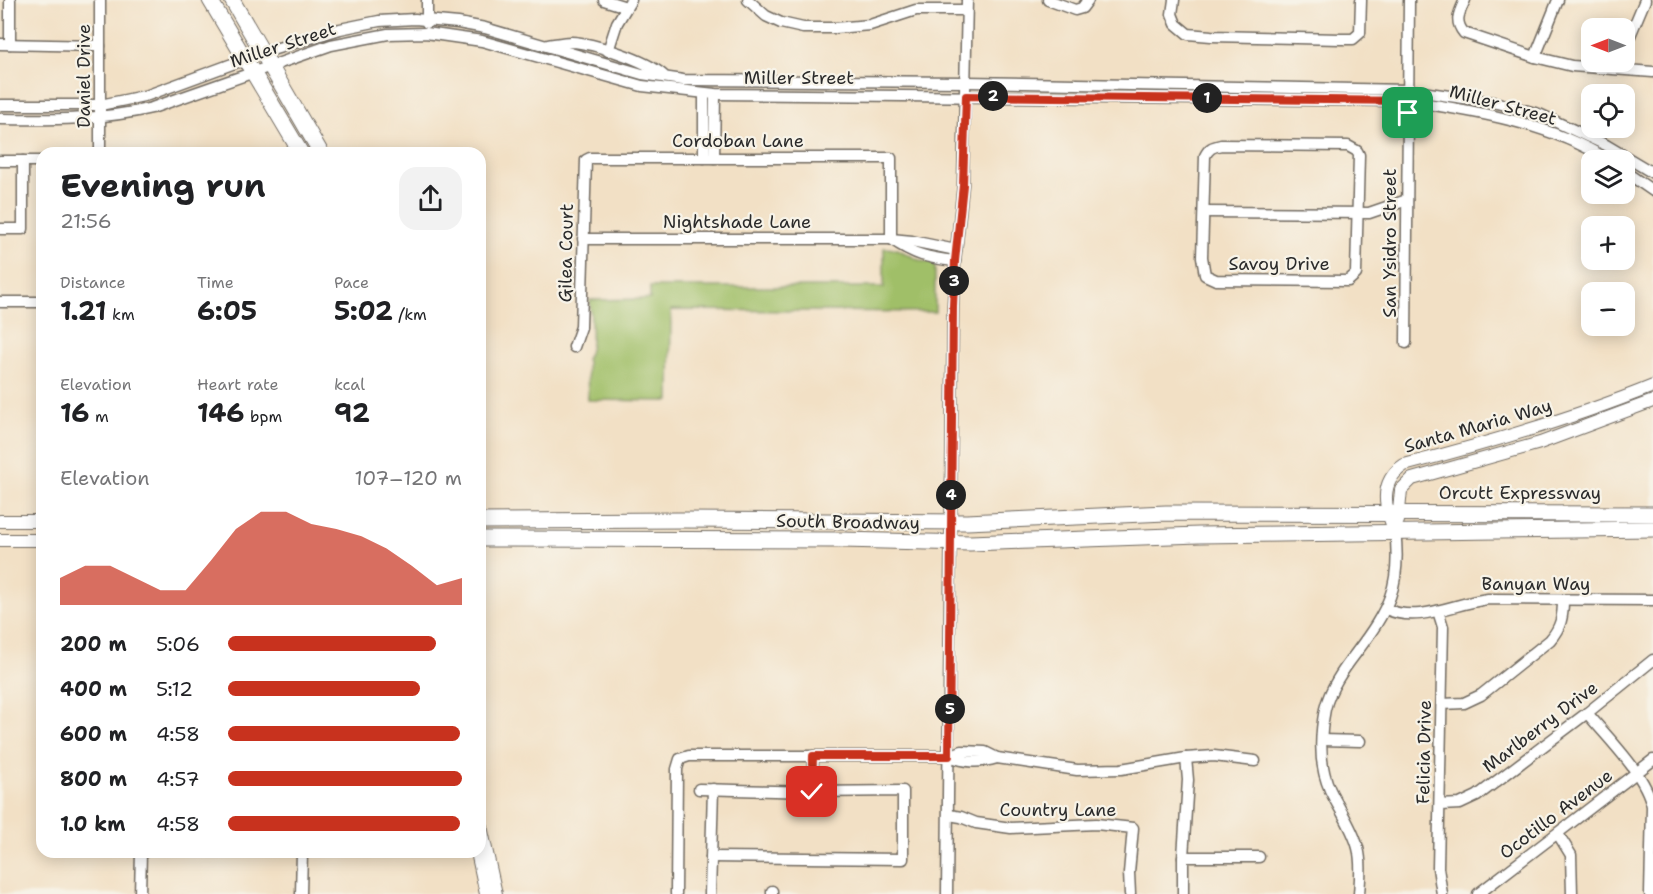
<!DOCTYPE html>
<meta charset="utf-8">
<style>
:root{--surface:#fff;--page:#f2f2f2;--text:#202124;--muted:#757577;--accent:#c8321e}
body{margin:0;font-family:"Shantell Sans",sans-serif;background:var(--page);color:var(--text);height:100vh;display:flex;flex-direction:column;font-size:22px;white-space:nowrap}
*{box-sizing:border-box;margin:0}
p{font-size:20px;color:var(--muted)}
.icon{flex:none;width:33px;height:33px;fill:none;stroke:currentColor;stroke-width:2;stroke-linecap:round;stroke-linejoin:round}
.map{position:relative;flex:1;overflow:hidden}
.drawer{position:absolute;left:36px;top:147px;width:450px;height:711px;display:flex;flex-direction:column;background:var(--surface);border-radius:18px;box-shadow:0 3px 15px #0003}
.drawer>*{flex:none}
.needle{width:39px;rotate:270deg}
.controls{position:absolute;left:1581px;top:18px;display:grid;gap:12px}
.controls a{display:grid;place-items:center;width:54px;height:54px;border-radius:12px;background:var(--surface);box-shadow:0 3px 15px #0003;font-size:30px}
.pin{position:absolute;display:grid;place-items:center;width:51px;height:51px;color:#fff;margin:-26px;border-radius:12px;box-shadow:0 3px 9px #0006}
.km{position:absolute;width:30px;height:30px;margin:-15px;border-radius:50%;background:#222;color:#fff;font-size:16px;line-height:30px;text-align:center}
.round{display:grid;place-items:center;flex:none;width:63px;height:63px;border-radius:18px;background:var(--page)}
.headline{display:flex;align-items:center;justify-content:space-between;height:102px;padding:0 24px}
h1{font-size:33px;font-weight:700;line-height:45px}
.metrics{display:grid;grid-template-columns:repeat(3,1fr);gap:9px;height:102px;padding:6px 24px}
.metrics div{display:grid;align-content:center}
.metrics b{font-size:26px;font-weight:700}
.metrics small{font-size:16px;font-weight:400}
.metrics p{font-size:16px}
.chart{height:168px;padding:12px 24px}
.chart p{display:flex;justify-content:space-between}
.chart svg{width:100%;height:108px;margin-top:6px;fill:var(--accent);opacity:.7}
ul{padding:0 24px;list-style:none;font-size:20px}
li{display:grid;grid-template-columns:96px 72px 1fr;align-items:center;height:45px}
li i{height:15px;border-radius:8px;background:var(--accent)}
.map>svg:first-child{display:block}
.park{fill:#a0bf67;stroke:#667549;stroke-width:1.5}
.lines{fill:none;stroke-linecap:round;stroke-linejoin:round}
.minor-casing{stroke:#716a61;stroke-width:13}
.major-casing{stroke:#716a61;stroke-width:14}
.highway-casing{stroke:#716a61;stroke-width:17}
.minor{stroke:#fff;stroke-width:10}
.major{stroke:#fff;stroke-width:12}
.highway{stroke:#fff;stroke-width:15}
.route-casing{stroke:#fff;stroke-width:12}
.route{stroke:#c8321e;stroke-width:8}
.labels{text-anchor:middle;stroke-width:4.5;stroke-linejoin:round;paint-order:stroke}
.street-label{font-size:18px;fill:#2b2b2b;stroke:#f7f3e8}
</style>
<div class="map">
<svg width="1653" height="894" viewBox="0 0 1653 894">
<rect width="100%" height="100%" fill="#f7f3e8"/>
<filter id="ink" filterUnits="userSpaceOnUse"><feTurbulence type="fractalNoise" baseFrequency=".0167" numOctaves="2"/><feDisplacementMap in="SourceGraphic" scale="12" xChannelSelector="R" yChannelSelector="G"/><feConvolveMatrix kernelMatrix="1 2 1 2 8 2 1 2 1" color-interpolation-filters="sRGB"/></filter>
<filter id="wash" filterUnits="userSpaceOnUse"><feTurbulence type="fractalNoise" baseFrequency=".008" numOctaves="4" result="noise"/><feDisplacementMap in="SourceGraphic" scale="24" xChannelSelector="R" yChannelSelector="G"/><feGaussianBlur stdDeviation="1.35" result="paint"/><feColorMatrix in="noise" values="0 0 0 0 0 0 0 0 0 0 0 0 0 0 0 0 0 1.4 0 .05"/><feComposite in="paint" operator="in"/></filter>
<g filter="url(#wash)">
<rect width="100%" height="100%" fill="#f2e0c5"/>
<path class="park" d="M884,248l13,1 24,12 14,2v49l-264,-2 -1,91 -82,-1 -1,-38 -1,-3c9,-12 4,-43 4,-59l60,-1v-12h234z"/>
</g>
<g filter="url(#ink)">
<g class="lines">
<defs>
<g id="minor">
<path d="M604,0l22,7"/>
<path d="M748,0l18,16 15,7 22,5h32l35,-3 46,-15h50"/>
<path d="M1048,0l27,10 7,-2 6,-8"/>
<path d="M1174,0l-2,14 4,10 12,10 23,2 130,3h12l7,-6 1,-33"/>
<path d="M1465,0c-6,13 -11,21 -1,33l71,24 37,9 81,6"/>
<path d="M427,23v-23"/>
<path d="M0,44l100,2"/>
<path d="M10,44v-44"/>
<path d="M548,45c7,-1 16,-3 23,-3 24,1 74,18 92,33"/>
<path d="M1624,50l21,-50"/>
<path d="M608,51l9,-28 14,-23"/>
<path d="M1535,57l23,-57"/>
<path d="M704,93v65"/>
<path d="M0,105h100l25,-5 23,-5 114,-42 78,-24 39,-8 36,-2 43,4 27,5 157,46 41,6 283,2 442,8 90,13 41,11 67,31 47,28"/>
<path d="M0,119c52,1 102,1 152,-11l179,-63 57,-11 38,-1 56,8 160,45 73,8 693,7c68,10 141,22 201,59"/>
<path d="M1221,145l127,1 9,5 2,4 -3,119 -8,7 -132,-1 -11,-5 -3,-18 3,-101c4,-8 7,-9 16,-11z"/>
<path d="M100,153v-153"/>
<path d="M714,158l1,-64"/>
<path d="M0,161h42"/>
<path d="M1624,171l29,20"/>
<path d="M1204,212l165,1 38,-13"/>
<path d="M0,229h23v-68"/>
<path d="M583,239h308l21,2 44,9"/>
<path d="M891,239c23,16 37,19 64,22"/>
<path d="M0,302h42"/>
<path d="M1406,343l3,-343"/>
<path d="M574,347l7,-20 5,-167 4,-2h301v81"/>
<path d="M1386,609c33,15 68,-6 102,-10l165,1"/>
<path d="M1438,611l5,16 -5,241 4,26"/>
<path d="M1442,704l22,-1 17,-8 69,-55c11,-13 13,-23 13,-40"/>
<path d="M1587,713c21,25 59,62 65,93l-2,88"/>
<path d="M1322,740l38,1"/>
<path d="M949,756c17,7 31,7 48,2"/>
<path d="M699,789l113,3 1,-36"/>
<path d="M1440,805l20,-1 17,-8 110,-83 66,-53"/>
<path d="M949,815l12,2 15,6 35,5 85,-4 37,4 -4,45 1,21"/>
<path d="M1558,834l13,21 1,39"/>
<path d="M711,857l192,2v-68l-91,1"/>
<path d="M1183,857h76"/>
<path d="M140,894l1,-42"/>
<path d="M301,894l1,-42"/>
<path d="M676,894l1,-125 3,-10 9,-3h260l13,-5 23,1 12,6 80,12 44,-1 65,-11 28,-2 41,5"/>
<path d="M710,894l3,-105"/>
<path d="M772,894v-3"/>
<path d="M947,894l6,-588 2,-45 8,-76 4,-185"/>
<path d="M1183,894v-37l5,-77 -2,-22"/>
<path d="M1359,894c1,-15 3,-31 -1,-46 -5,-20 -19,-39 -28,-58 -11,-24 -10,-55 -5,-81 5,-21 18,-39 31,-56 32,-43 46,-67 39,-122"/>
<path d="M1478,894l175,-134"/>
</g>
<g id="major">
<path d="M0,521h42"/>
<path d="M1398,521l3,-31 11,-11 128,-36 113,-42"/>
<path d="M1395,531c-11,-23 -16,-49 9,-66 85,-22 168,-46 249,-79"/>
<path d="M0,540h42"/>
<path d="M480,822l16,72"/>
<path d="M477,852l9,42"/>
</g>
<g id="highway">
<path d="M210,0l91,153"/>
<path d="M232,0l89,153"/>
<path d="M480,521l202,-1 285,2 199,-9 487,1"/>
<path d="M480,539l361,1 129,3 229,-8 454,-6"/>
</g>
</defs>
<use href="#minor" class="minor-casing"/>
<use href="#major" class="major-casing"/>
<use href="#highway" class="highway-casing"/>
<use href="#minor" class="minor"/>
<use href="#major" class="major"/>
<use href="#highway" class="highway"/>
</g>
</g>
<g class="lines" filter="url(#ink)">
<defs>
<path id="route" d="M812,792l1,-36h136l4,-450 2,-45 8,-76 3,-89 442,5v12"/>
</defs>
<use href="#route" class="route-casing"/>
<use href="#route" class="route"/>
</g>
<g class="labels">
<g class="street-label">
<text transform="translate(283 45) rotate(-18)" y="6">Miller Street</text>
<text transform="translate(84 76) rotate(-90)" y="6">Daniel Drive</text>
<text x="799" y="84">Miller Street</text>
<text transform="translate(1503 105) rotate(15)" y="6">Miller Street</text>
<text x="738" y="147">Cordoban Lane</text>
<text x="737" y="228">Nightshade Lane</text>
<text transform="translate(1390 243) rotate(-90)" y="6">San Ysidro Street</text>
<text transform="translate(566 253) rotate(-89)" y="6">Gilea Court</text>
<text x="1279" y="270">Savoy Drive</text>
<text transform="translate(1478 426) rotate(-16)" y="6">Santa Maria Way</text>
<text x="1520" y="499">Orcutt Expressway</text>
<text transform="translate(848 522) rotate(1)" y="6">South Broadway</text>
<text x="1536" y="590">Banyan Way</text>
<text transform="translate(1540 727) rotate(-37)" y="6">Marlberry Drive</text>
<text transform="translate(1424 752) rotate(-89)" y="6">Felicia Drive</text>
<text x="1058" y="816">Country Lane</text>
<text transform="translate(1556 814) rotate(-37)" y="6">Ocotillo Avenue</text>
</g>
</g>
</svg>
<div class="controls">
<a><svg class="needle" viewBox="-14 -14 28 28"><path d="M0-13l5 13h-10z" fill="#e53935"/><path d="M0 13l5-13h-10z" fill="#757577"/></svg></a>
<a><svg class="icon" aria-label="locate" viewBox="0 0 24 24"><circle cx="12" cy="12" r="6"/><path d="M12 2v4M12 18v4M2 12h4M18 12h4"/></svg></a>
<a><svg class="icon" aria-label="layers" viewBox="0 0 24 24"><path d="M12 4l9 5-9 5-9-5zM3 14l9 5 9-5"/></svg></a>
<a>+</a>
<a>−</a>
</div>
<div class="pin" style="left:1408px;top:113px;background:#1e9e55"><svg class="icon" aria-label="arrive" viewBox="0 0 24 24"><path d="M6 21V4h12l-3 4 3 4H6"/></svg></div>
<div class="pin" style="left:812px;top:792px;background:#d93025"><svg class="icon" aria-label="check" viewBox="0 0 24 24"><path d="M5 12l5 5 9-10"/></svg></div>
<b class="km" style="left:1207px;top:98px">1</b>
<b class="km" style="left:993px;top:96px">2</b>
<b class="km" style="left:954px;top:281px">3</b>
<b class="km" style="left:951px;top:495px">4</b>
<b class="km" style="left:950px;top:709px">5</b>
<section class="drawer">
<div class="headline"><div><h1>Evening run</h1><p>21:56</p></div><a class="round"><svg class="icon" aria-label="share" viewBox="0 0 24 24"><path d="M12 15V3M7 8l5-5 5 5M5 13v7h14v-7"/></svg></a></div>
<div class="metrics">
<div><p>Distance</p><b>1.21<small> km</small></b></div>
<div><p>Time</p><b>6:05</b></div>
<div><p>Pace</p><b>5:02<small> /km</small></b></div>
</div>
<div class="metrics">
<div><p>Elevation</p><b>16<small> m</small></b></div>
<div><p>Heart rate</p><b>146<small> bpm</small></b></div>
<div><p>kcal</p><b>92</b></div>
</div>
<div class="chart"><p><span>Elevation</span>107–120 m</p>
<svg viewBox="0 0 160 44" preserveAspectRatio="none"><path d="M0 44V33L10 28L20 28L30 33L40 38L50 38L60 26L70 13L80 6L90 6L100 11L110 13L120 16L130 21L140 28L150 36L160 33V44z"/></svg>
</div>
<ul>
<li><b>200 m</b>5:06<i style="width:89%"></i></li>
<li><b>400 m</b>5:12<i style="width:82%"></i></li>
<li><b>600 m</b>4:58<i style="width:99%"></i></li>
<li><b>800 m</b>4:57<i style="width:100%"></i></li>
<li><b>1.0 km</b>4:58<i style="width:99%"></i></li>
</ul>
</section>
</div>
